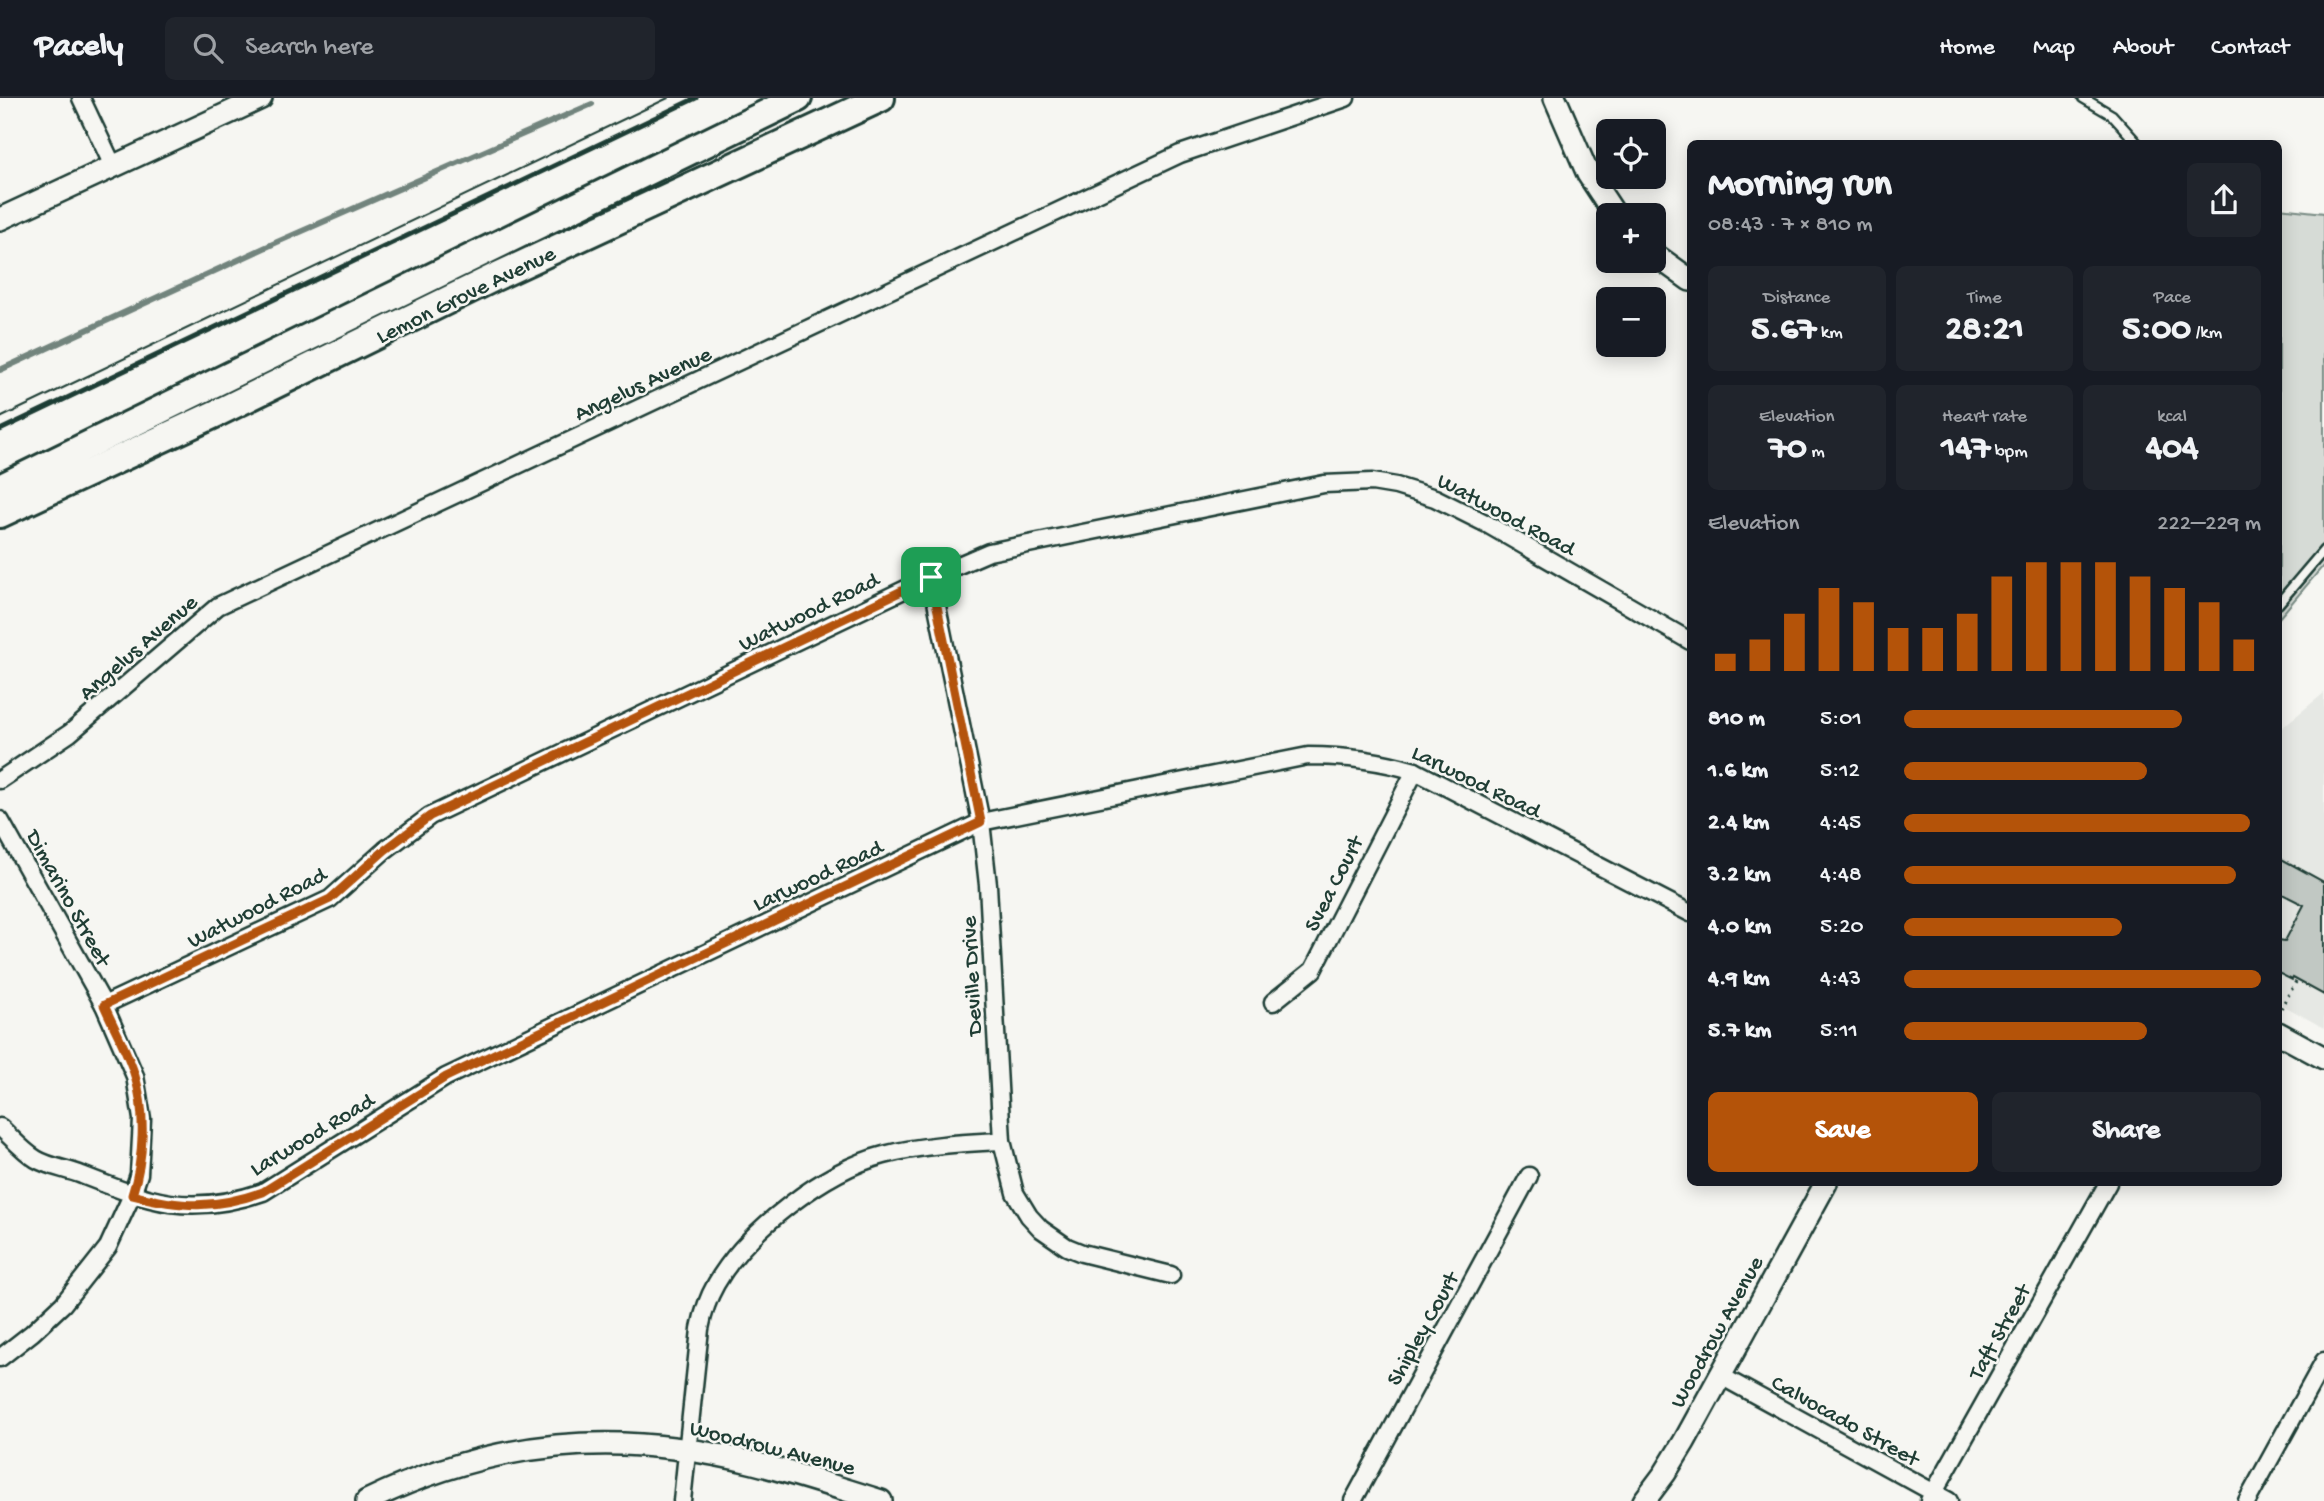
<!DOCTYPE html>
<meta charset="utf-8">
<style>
:root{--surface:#171b24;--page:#20242c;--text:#f1f3f6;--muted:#9ea1a6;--line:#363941;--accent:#b45309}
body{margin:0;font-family:"Gochi Hand",sans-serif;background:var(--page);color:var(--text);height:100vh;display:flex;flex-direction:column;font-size:26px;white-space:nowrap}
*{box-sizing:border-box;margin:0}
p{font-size:23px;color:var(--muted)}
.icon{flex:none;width:38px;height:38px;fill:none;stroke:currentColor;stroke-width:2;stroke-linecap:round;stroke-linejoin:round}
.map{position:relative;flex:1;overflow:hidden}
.drawer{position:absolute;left:1687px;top:42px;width:595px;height:1046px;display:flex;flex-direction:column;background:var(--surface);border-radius:10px;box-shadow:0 4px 18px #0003}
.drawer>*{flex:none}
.controls{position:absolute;left:1596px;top:21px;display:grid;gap:14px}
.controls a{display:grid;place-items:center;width:70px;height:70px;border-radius:10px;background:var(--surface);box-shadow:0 4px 18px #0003;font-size:35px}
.pin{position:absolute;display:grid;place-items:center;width:60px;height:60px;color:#fff;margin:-30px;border-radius:14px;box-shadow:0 4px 10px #0006}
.round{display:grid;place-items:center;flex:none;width:74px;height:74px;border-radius:10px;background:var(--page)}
.head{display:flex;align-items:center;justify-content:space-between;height:119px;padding:0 21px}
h1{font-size:38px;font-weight:800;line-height:52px}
.stats{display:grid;grid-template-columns:repeat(3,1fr);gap:10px;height:119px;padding:7px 21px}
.stats div{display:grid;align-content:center;border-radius:10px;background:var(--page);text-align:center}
.stats b{font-size:35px;font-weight:800}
.stats small{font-size:19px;font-weight:400}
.stats p{font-size:19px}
.chart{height:196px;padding:14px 21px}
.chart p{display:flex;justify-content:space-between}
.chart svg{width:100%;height:126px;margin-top:7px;stroke:var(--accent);stroke-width:6}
.cta{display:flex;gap:14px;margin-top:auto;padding:14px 21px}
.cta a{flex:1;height:80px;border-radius:10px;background:var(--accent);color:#fff;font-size:28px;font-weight:800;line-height:80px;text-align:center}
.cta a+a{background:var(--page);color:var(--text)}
ul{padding:0 21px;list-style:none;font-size:23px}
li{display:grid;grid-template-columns:112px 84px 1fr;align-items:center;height:52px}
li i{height:18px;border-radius:9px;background:var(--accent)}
header{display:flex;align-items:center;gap:42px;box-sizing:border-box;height:98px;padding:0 35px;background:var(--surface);border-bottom:2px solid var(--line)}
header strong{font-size:33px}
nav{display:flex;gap:38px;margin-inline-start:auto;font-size:24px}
.search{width:490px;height:63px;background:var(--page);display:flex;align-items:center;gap:18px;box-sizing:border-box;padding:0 24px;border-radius:10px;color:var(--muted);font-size:26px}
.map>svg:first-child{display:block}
.built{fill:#e6e8e4}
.green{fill:#d6dbd6;stroke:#7a8c85;stroke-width:2}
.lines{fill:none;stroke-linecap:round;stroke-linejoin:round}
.stream{stroke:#72847d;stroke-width:6}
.building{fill:#c1c8c3;stroke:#1f3d34;stroke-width:2}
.service-casing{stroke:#1f3d34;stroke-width:13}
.minor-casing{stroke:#1f3d34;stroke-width:21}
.tertiary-casing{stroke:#1f3d34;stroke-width:26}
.primary-casing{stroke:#1f3d34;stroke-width:32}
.path{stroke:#1f3d34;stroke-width:3.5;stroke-dasharray:2 5;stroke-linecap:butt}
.service{stroke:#f6f6f2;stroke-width:8}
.minor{stroke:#f6f6f2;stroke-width:16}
.tertiary{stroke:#f6f6f2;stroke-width:21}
.primary{stroke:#f6f6f2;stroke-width:26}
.tram{stroke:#1f3d34;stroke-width:2}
.rail{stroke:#1f3d34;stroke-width:5}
.route-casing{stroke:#fff;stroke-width:14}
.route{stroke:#b45309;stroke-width:9}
.labels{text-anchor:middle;stroke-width:5;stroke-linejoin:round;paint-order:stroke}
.street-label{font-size:23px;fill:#1f3d34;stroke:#f6f6f2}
</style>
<header>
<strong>Pacely</strong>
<div class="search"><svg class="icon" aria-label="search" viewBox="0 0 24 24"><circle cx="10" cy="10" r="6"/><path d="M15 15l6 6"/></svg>Search here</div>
<nav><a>Home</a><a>Map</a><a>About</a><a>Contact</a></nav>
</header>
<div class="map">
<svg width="2324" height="1403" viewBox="0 0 2324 1403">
<rect width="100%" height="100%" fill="#f6f6f2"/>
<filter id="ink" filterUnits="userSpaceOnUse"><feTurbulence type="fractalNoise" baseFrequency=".0143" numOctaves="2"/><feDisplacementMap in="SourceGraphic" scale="14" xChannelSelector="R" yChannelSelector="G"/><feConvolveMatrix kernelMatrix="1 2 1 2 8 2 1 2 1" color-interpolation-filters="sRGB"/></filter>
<g filter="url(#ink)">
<path class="built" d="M2324,595v335l-45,-25 -1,-272z"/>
<path class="green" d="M2279,110l45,5v352l-45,53z"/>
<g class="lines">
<path class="stream" d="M0,272l275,-127 317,-139"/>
</g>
<path class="building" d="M2278,759l46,25v113l-31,-17 -1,2 -14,-7v-33l7,1 19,-36 -26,-13z"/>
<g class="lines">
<defs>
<g id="service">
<path d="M2083,0l29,17 26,29"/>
<path d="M2278,506l46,-54"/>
</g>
<g id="minor">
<path d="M81,0l33,70"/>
<path d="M931,479l50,245 7,63 14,256 13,52 14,23 12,13 26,18 15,6 89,22"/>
<path d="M0,682l70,-47 148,-127 962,-452 166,-56"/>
<path d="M0,722l104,185 31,71 7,43 -3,55 -7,21 -24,52 -45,57 -31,29 -32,25"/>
<path d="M1273,904l40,-32 102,-199"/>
<path d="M104,907l226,-106 55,-49 45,-34 501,-239 58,-25 335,-68 48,-2 24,4 39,12 50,25 205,118"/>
<path d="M0,1029c11,10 23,24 36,32 13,8 32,10 46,16 69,27 107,42 181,17l183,-115 535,-255 327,-66c37,0 71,4 107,15l275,142"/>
<path d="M1721,1278l228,125"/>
<path d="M682,1403l18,-172c3,-16 8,-31 16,-45 30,-53 109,-114 168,-129 38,-10 79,-12 118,-14"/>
<path d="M1353,1403l176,-325"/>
<path d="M1929,1403l179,-318"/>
<path d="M2247,1403l77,-140"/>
</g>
<g id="tertiary">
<path d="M1555,0l33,76 27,41"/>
<path d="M0,121l261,-121"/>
<path d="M1654,156l36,26"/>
<path d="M2278,935l46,25"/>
<path d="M367,1403c126,-62 251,-72 387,-38 43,11 85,25 127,38"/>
<path d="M1644,1403l21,-28 19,-31 142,-259"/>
</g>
<g id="primary">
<path d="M0,390l798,-390"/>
<path d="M0,416l215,-100 278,-136 388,-180"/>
</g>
</defs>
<use href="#service" class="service-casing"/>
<use href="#minor" class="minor-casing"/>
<use href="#tertiary" class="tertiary-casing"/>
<use href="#primary" class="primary-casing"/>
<path class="path" d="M2281,910l16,-28"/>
<use href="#service" class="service"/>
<use href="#minor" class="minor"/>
<use href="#tertiary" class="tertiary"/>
<use href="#primary" class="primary"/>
<path class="tram" d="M0,320l668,-320"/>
<path class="rail" d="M0,332l696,-332"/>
</g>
</g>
<g class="lines" filter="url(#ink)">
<defs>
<path id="route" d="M931,479l50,245 -535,255 -183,115c-49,17 -80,16 -131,3 12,-36 14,-82 3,-119 -7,-24 -21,-48 -31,-71l226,-106 55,-49 45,-34z"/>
</defs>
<use href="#route" class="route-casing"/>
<use href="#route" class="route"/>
</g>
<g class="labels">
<g class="street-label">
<text transform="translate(465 195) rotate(-26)" y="8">Lemon Grove Avenue</text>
<text transform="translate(642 284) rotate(-25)" y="8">Angelus Avenue</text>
<text transform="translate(1507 415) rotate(28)" y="8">Watwood Road</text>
<text transform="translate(808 512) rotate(-26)" y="8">Watwood Road</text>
<text transform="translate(137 548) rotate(-41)" y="8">Angelus Avenue</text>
<text transform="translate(1477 682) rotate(26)" y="8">Larwood Road</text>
<text transform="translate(817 776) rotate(-25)" y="8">Larwood Road</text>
<text transform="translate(1332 785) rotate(-63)" y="8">Svea Court</text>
<text transform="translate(70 799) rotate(61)" y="8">Dimarino Street</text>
<text transform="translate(256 808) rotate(-27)" y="8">Watwood Road</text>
<text transform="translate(970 878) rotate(-93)" y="8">Deville Drive</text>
<text transform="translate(311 1035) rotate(-31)" y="8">Larwood Road</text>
<text transform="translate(1421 1230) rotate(-61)" y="8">Shipley Court</text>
<text transform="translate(1715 1233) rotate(-61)" y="8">Woodrow Avenue</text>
<text transform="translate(1998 1233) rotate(-61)" y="8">Taft Street</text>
<text transform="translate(1846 1321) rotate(29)" y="8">Calvocado Street</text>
<text transform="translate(773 1348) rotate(14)" y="8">Woodrow Avenue</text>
</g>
</g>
</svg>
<div class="controls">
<a><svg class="icon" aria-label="locate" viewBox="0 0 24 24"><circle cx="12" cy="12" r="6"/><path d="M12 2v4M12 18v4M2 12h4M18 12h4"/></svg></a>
<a>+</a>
<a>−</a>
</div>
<div class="pin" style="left:931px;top:479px;background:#1e9e55"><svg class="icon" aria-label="arrive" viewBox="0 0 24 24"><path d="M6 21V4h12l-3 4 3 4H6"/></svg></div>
<section class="drawer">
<div class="head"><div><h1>Morning run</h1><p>08:43 · 7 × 810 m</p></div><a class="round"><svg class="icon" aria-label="share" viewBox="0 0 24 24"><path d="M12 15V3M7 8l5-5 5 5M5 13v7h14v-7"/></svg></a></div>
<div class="stats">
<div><p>Distance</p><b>5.67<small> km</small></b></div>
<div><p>Time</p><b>28:21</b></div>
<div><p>Pace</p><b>5:00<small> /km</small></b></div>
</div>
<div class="stats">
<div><p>Elevation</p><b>70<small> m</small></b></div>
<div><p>Heart rate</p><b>147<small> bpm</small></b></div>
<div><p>kcal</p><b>404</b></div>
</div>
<div class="chart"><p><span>Elevation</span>222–229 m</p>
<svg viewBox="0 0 160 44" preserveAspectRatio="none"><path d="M5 44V38M15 44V33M25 44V24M35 44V15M45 44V20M55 44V29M65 44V29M75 44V24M85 44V11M95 44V6M105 44V6M115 44V6M125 44V11M135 44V15M145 44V20M155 44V33"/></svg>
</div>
<ul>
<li><b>810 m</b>5:01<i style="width:78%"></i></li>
<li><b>1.6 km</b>5:12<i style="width:68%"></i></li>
<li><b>2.4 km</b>4:45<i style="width:97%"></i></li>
<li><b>3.2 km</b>4:48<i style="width:93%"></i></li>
<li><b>4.0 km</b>5:20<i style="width:61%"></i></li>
<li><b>4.9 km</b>4:43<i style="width:100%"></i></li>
<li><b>5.7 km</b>5:11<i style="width:68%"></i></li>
</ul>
<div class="cta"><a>Save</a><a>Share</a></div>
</section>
</div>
